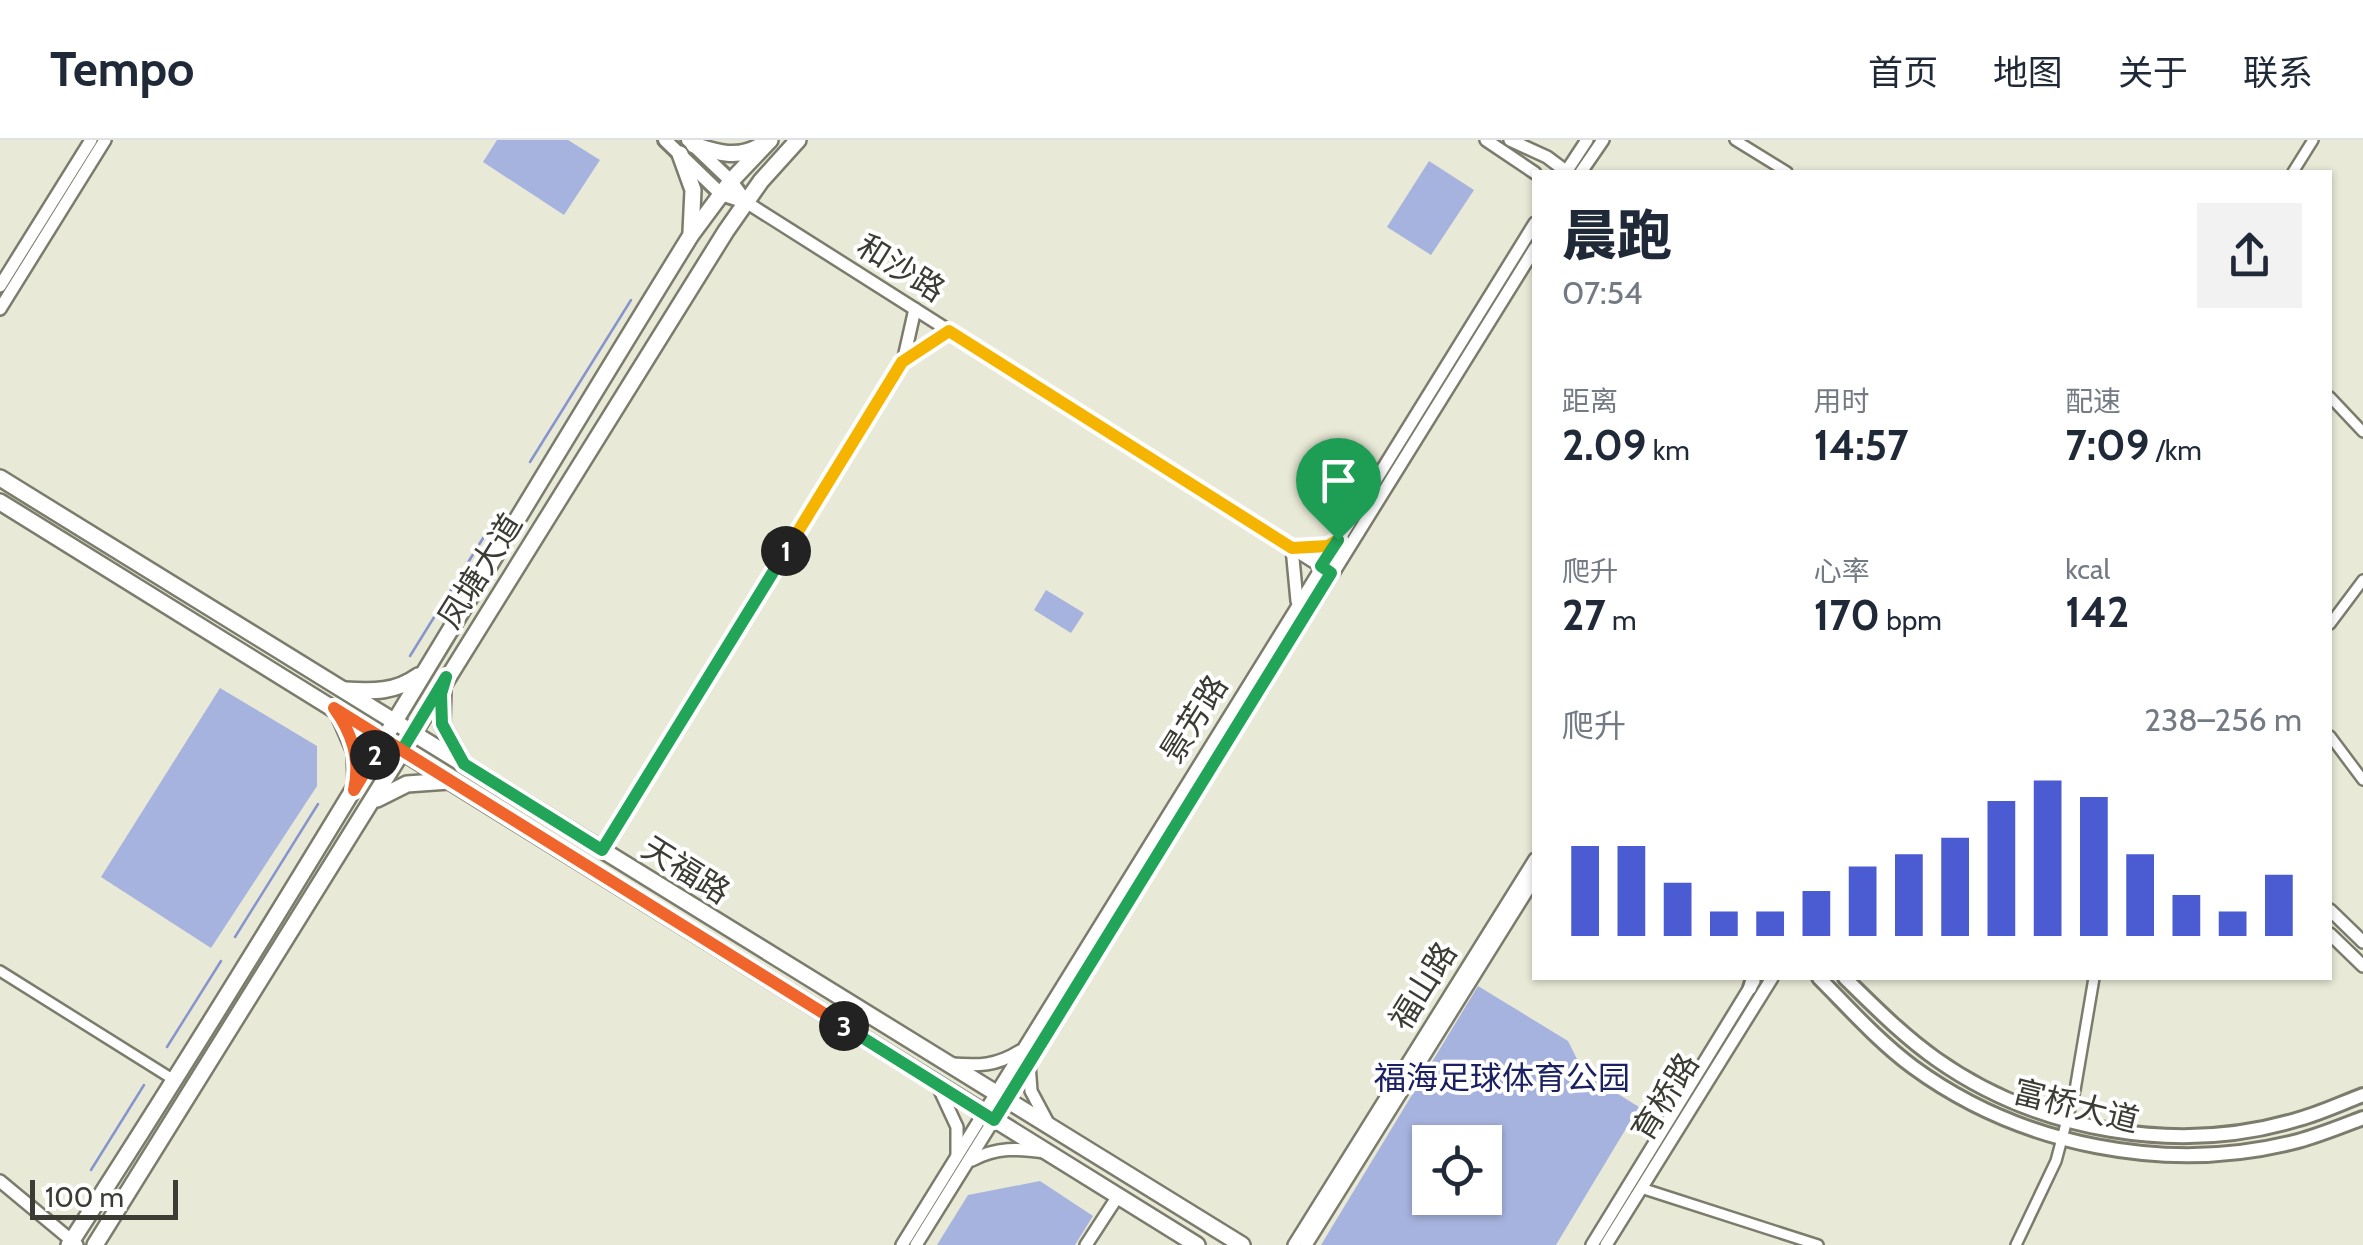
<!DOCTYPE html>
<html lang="zh">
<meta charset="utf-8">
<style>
:root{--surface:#fff;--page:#f2f2f3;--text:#1f2937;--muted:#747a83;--line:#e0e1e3;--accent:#4b5bd1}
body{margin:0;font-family:Cabin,"Noto Sans SC",sans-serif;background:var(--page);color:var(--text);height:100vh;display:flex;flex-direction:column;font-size:38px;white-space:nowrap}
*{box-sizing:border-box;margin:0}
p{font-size:32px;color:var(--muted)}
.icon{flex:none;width:55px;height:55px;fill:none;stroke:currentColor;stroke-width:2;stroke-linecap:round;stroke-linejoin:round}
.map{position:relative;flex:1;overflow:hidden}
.sheet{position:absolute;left:1532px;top:30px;width:800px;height:810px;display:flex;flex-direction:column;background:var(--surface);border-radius:0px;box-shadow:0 2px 8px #0004}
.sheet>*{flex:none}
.fabs{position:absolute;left:1412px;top:985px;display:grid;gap:20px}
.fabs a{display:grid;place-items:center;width:90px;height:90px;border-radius:0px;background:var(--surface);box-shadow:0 2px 8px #0004;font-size:50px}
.scale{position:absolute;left:30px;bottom:25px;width:148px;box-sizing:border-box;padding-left:10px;border:5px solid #3c3c35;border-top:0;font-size:28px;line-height:35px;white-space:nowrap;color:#3c3c35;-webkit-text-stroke:8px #fff;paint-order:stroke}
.pin{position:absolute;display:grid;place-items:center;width:85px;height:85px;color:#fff;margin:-102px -42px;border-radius:50% 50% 50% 0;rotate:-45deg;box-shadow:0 0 10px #0007}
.pin .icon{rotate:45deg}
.km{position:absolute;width:50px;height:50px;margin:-25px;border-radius:50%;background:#222;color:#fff;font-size:28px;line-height:50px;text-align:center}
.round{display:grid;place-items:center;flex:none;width:105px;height:105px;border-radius:0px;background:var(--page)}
.head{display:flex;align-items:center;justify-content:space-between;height:170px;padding:0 30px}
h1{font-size:55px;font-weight:800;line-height:75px}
.metrics{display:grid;grid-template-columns:repeat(3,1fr);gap:15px;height:170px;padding:10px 30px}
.metrics div{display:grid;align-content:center}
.metrics b{font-size:42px;font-weight:800}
.metrics small{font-size:28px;font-weight:400}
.metrics p{font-size:28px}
.chart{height:280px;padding:20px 30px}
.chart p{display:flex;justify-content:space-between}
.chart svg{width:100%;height:180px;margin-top:10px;stroke:var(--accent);stroke-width:6}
header{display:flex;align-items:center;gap:60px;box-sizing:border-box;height:140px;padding:0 50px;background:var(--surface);border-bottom:2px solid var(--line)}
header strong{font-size:48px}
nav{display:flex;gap:55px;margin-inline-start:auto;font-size:35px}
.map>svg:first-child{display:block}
.green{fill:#a7b3df;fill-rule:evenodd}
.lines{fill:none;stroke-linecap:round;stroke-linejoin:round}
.stream{stroke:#8695cd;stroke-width:2.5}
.minor-casing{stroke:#7b7c6c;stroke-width:14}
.tertiary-casing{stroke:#7b7c6c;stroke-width:16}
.secondary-casing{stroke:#7b7c6c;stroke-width:18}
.primary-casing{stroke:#7b7c6c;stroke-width:20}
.minor{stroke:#fff;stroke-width:9}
.tertiary{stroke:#fff;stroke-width:11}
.secondary{stroke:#fff;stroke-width:12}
.primary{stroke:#fff;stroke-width:15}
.split-1-casing{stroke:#fff;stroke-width:20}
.split-2-casing{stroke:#fff;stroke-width:20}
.split-3-casing{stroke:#fff;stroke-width:20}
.split-4-casing{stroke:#fff;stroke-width:20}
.split-1{stroke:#f5b400;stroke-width:12}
.split-2{stroke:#22a559;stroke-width:12}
.split-3{stroke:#f0652b;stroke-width:12}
.split-4{stroke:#22a559;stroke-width:12}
.labels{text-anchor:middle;stroke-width:8;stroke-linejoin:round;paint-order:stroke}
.street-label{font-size:32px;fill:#3c3c35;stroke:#fff}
.park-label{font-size:32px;fill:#1a2062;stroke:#fff}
</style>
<header>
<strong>Tempo</strong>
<nav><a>首页</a><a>地图</a><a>关于</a><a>联系</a></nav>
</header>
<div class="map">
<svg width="2363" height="1105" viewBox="0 0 2363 1105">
<rect width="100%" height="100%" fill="#e8e9d6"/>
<g class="green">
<path d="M497,0h71l32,20 -36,55 -81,-53z"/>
<path d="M1429,21l45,29 -43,65 -44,-28z"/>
<path d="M1046,450l38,23 -13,20 -37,-23z"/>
<path d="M220,548l97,58v40l-106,162 -110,-71z"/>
<path d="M1478,846l90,55 16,32 55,34 -83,138h-235zM1430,1002h55v56h-55z"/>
<path d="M1040,1041l53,35 -18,29h-138l31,-50z"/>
</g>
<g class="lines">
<g class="stream">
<path d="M530,322l101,-162"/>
<path d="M410,516l80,-129"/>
<path d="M235,797l83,-133"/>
<path d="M167,907l54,-86"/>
<path d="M91,1030l53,-85"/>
</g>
<defs>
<g id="minor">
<path d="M1735,0l52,32"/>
<path d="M2293,32l20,-32"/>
<path d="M2330,257l33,35"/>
<path d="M2330,484l33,-44"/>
<path d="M2330,596l33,44"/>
<path d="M0,831l174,109"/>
<path d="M1641,1048l177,57"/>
<path d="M2016,1105l40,-84 19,-71 19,-112"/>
</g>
<g id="tertiary">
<path d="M1486,0l49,33"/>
<path d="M1510,0l37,17 20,15"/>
<path d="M1566,32l21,-32"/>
<path d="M1581,32l22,-32"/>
<path d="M746,62l579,367"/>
<path d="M0,146l91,-146"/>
<path d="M0,169l105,-169"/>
<path d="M903,222l46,-31"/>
<path d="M1297,461l-5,-53 36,-3 10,-5"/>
<path d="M602,710l301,-488 12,-53"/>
<path d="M2330,770l33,32"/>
<path d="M2330,794l33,32"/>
<path d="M952,924c27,2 44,2 68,-13"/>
<path d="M1029,924l2,27 16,30"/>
<path d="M937,944l20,43v28"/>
<path d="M972,1020c25,-13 46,-12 73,-8"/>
<path d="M0,1041l77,64"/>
<path d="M902,1105l633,-1022"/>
<path d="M916,1105l619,-997"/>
<path d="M1086,1105l32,-49"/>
<path d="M1294,1105l241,-386"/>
<path d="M1306,1105l229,-367"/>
<path d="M1592,1105l162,-264"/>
<path d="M1606,1105l166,-267"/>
</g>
<g id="secondary">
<path d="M665,0l56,54 25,8"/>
<path d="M688,0l43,41 15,21"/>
<path d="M1819,838c30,30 59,63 94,89 108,79 255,108 385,74 22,-6 44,-15 65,-23"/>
<path d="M1845,838c29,28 57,57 91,81 102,72 242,97 363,60 22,-6 43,-16 64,-24"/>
<path d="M1750,848l3,-10"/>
</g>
<g id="primary">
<path d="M694,5c23,8 44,14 66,1"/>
<path d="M680,14l13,36 -2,42"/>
<path d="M0,338l1242,767"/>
<path d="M0,362l1197,743"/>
<path d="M443,549l-1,35 20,37"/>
<path d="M345,550c28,2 51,2 73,-14"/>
<path d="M339,575l16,37 1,31"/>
<path d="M377,659l30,-15 42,-3"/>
<path d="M69,1105c215,-332 414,-674 622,-1010l40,-54 39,-41"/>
<path d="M95,1105l631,-1014 35,-50 37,-41"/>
</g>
</defs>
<use href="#minor" class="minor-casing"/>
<use href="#tertiary" class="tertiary-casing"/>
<use href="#secondary" class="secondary-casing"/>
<use href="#primary" class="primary-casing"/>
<use href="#minor" class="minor"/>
<use href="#tertiary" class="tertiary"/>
<use href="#secondary" class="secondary"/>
<use href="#primary" class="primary"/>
</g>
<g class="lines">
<defs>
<path id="split-1" d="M786,411l116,-189 47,-31 343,217 36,-2 10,-6"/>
<path id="split-2" d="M375,615l9,-16 18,11 44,-73 -5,17 1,30 22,40 138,86 184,-299"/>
<path id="split-3" d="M375,615l-21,35c7,-31 -2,-57 -20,-82l510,318"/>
<path id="split-4" d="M844,886l150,94 337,-547 -10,-7 17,-26"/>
</defs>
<use href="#split-1" class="split-1-casing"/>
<use href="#split-2" class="split-2-casing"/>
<use href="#split-3" class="split-3-casing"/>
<use href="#split-4" class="split-4-casing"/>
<use href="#split-1" class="split-1"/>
<use href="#split-2" class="split-2"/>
<use href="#split-3" class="split-3"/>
<use href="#split-4" class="split-4"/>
</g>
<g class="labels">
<g class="street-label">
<text transform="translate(901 128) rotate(32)" y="11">和沙路</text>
<text transform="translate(480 431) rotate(-58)" y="11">凤塘大道</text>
<text transform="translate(1194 579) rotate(-58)" y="11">景芳路</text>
<text transform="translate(686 730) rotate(32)" y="11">天福路</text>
<text transform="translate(1423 846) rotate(-58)" y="11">福山路</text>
<text transform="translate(1665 957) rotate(-58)" y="11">育桥路</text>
<text transform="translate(2076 966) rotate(14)" y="11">富桥大道</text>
</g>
<g class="park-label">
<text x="1502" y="949">福海足球体育公园</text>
</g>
</g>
</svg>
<div class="fabs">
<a><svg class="icon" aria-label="locate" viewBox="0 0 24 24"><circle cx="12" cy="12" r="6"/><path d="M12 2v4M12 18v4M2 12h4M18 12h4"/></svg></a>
</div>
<div class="scale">100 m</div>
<div class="pin" style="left:1338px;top:400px;background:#1e9e55"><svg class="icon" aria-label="arrive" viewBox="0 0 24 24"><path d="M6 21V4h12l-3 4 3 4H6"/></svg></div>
<b class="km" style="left:786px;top:411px">1</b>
<b class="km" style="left:375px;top:615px">2</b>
<b class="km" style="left:844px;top:886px">3</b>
<section class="sheet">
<div class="head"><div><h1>晨跑</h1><p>07:54</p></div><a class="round"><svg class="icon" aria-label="share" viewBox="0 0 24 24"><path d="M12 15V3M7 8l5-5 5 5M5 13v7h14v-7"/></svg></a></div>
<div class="metrics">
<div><p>距离</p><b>2.09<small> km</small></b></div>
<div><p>用时</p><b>14:57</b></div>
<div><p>配速</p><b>7:09<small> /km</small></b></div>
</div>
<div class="metrics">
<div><p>爬升</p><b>27<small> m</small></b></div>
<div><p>心率</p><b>170<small> bpm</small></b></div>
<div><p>kcal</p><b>142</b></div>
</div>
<div class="chart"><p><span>爬升</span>238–256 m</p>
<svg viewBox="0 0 160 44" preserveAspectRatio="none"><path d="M5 44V22M15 44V22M25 44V31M35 44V38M45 44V38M55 44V33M65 44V27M75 44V24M85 44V20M95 44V11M105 44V6M115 44V10M125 44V24M135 44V34M145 44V38M155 44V29"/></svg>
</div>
</section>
</div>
